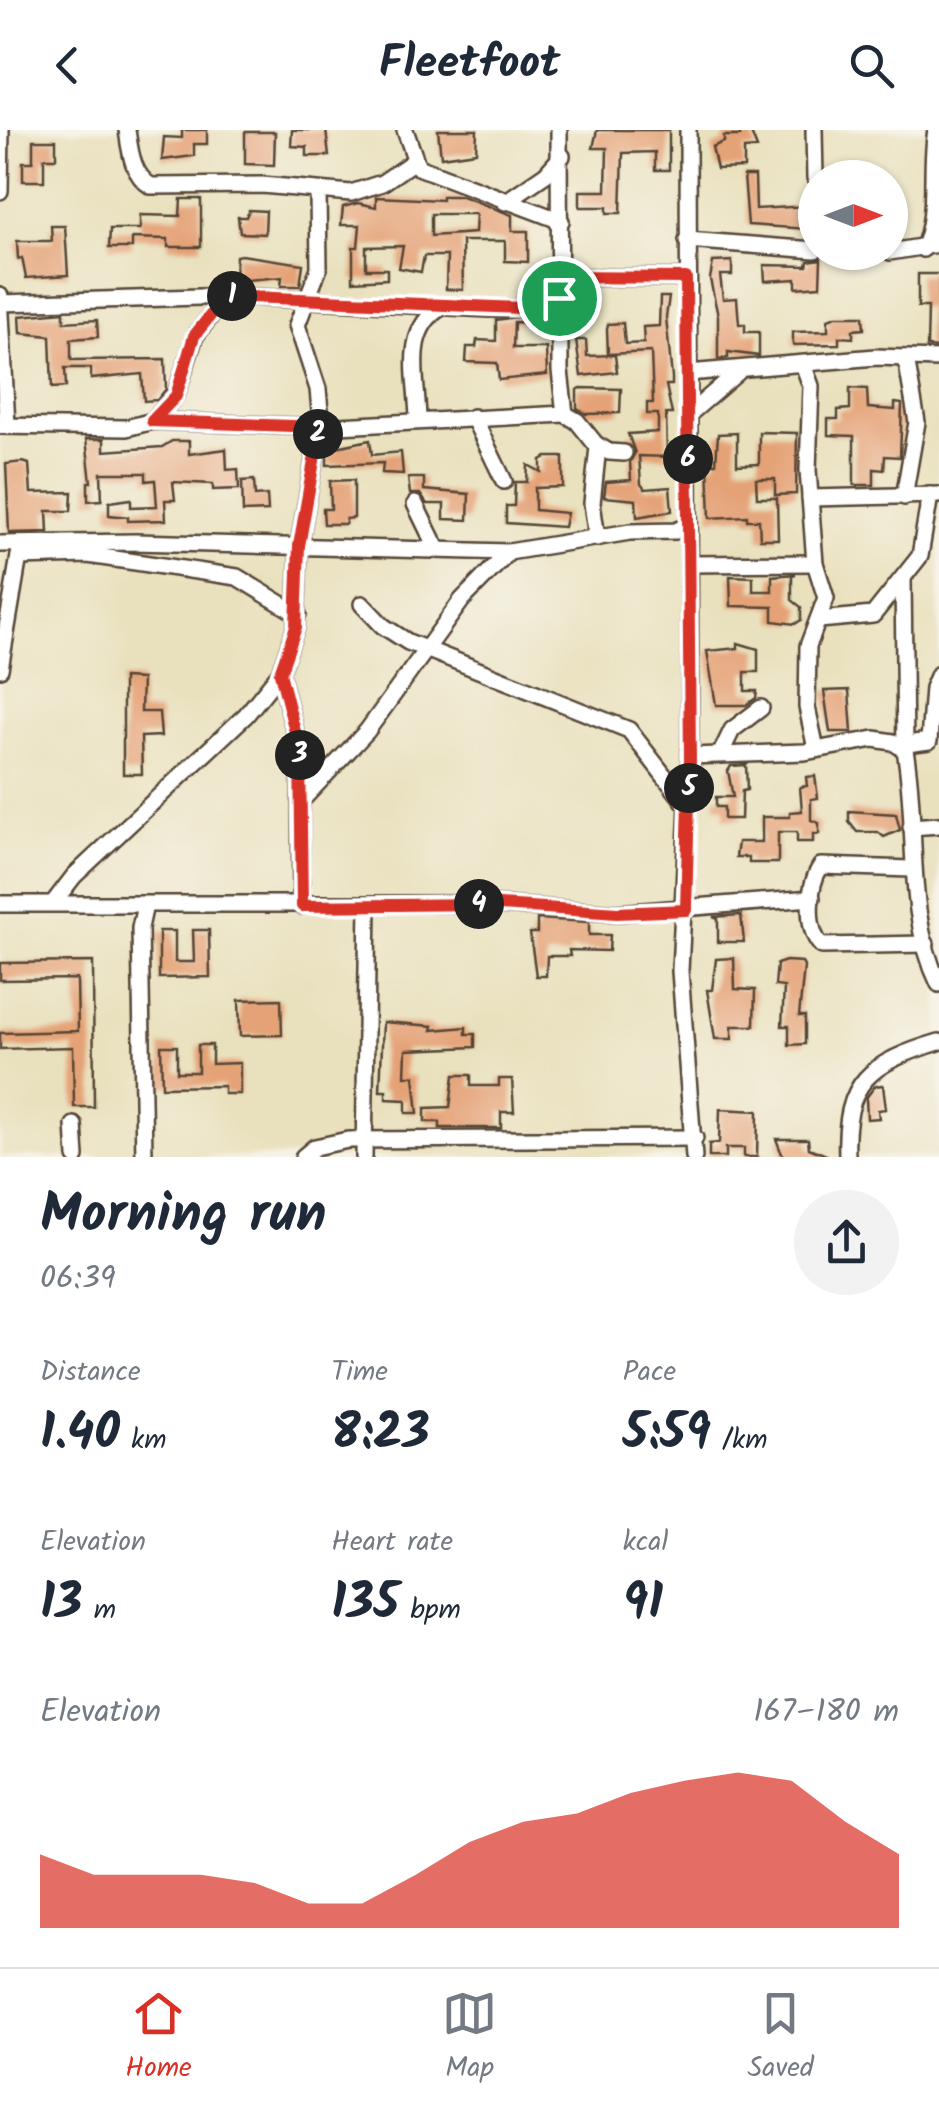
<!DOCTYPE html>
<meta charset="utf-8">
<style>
:root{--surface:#fff;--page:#f2f2f3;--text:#1f2937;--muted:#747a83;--line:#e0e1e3;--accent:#d93025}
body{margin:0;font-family:Kalam,sans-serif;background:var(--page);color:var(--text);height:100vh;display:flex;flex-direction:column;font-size:38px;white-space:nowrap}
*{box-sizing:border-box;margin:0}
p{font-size:32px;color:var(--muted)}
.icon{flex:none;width:55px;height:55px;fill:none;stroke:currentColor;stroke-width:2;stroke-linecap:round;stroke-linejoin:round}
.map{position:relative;height:1027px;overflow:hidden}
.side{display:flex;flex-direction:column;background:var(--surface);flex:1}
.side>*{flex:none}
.needle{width:65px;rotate:90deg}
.controls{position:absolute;left:798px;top:30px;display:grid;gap:20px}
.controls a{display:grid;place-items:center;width:110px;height:110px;border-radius:50%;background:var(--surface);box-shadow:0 2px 8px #0004;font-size:50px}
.pin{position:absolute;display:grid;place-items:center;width:85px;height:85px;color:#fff;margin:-42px;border:5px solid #fff;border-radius:50%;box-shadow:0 2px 10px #0007}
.km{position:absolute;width:50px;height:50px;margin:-25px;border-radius:50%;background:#222;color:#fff;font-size:28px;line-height:50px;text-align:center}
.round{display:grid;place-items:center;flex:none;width:105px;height:105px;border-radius:52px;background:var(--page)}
.headline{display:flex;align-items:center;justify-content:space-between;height:170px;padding:0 40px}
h1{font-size:55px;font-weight:700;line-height:75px}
.metrics{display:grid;grid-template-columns:repeat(3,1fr);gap:15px;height:170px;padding:10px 40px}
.metrics div{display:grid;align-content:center}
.metrics b{font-size:50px;font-weight:700}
.metrics small{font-size:28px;font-weight:400}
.metrics p{font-size:28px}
.chart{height:280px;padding:20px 40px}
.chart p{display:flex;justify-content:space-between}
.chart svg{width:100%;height:180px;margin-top:10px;fill:var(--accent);opacity:.7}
header{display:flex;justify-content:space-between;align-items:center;height:130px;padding:0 40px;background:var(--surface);font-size:45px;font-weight:700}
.tabs{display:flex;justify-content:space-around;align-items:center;height:140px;border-top:2px solid var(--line);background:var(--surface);font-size:28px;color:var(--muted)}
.tabs a{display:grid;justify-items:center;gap:5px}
.tabs .current{color:var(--accent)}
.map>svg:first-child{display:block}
.building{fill:#e5a277;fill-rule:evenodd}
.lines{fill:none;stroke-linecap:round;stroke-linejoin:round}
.minor-casing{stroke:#554536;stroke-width:20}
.minor{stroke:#fff;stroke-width:15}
.route-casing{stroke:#fff;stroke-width:20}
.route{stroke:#d93025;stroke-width:12}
</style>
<header><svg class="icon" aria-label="back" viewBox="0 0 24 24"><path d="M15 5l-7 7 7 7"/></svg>Fleetfoot<svg class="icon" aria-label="search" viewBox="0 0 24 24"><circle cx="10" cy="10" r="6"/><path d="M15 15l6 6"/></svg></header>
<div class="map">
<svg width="939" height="1027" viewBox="0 0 939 1027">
<rect width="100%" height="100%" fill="#f7f3e8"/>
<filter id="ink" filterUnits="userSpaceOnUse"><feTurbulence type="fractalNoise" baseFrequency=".01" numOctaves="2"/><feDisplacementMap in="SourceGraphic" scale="20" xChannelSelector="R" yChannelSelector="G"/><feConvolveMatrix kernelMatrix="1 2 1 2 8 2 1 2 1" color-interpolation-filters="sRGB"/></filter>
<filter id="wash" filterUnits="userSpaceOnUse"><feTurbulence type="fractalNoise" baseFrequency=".0048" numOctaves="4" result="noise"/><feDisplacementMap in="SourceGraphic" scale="40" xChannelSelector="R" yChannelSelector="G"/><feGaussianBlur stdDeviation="2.25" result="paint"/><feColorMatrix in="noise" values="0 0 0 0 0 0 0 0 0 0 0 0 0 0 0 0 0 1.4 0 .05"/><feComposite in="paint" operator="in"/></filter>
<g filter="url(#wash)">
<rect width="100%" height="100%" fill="#e9e1be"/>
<g id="blocks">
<g class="building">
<path d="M182,0h25v14h-13v12l-32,4 2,-23 18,1z"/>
<path d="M292,0h34l3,26h-22v-9l-16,-1z"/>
<path d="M438,0h39l-1,22 -35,5z"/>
<path d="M597,0h72v40h-14v-18l-32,1 -2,60h-14v-6h-27v-16h26l1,-43h-14z"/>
<path d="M740,0h10l7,18 -13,1v19l-27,1 -5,-22 12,-5v-6h16z"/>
<path d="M245,2h30l-1,33 -29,-1z"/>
<path d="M33,10h23v18h-12v23h-21v-19h10z"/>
<path d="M744,46h11l1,33 52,-3v23l-60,-4z"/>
<path d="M442,66h20l50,19v16h16v31l-23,-1v-20h-43l1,49 -17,-1 1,-33h-23l-3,16 -22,-4 4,-22 -37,1v22h21v10l-34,2v-34h5l2,-22h-19l2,-18 15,-4 18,4v-10l66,3zM431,84h45l-1,19 -44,3z"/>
<path d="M181,69h20v48h-33v-8l-36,-1v10h-23l1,-19h30v-14l40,1z"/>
<path d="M249,80l17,1 -1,23 -25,-1 -2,-16h8z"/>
<path d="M51,96h14l3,49 -42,3 -4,-20 -4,1 -1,-18h35z"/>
<path d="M241,125l62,9 -3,22h-19l1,-9 -47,4 1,-25z"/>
<path d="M821,129l-1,27 -24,2v-9l-31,2 -1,-16 43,1 1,-5z"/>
<path d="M732,131v14h-12l3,24 14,-1 2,26h6v8h14v24l-31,-4v6l-10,1v-43l-8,-37 3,-17z"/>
<path d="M918,144h21v74l-12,-1 1,-40h-10z"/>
<path d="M660,167h9l-3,20 6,61v7h-6l6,29h-6l1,43 -28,-1 2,28 4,5 25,-2 2,24 -35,6 -1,-17 -32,-3 2,-15 25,-2 -1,-18 5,-9 -7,-19 30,-2v-18h-11v-11h6l-2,-51 -43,2 -1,-25 1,-5 15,-1 2,21 19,-1 -1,-16 16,-1z"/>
<path d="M64,182v10l33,-2 1,17 -27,2v21l94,-1 1,30 -9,11 -13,1 -2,-27 -51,5v-11h-26l1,19 -14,1 -2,-52 -29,-3 -1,-17z"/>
<path d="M545,183l-1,10 -30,-1 -1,26h33l1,27 -48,5 -2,-17 -31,-1 1,-15h9l1,-7 19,1v-21z"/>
<path d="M836,186h27l1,13 -11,1v8l-14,-1v7l-46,1v-13l35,-1v-12z"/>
<path d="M576,210h10l1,16 28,-1 2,17 -36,4z"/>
<path d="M581,258l40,1 -1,24 -34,1 -9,-6v-18z"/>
<path d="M850,258l17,1 1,19 27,2v-7l7,1 -2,53 -15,-1 -1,14 -10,-1v16h-20v-49l-26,-1v-16h10v-9l12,-1z"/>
<path d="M759,302l38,1 -1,61 -21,1v-16h-19l1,19h20l1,41h-18l-1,-19h-12v-4l-37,2 -2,-54 8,-1 2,-29 19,-1v32l22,-1z"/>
<path d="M86,309h18v12l58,-4 10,-6h17v13l37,-5 1,21 11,-1 1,20 -26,1v-6l-40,-2 2,18h-10l1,20 -38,1v-4l-19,-2v-13l22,-3v8l26,-1 -2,-26 -9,1v-8h-45l1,27 -14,1v-19h3z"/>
<path d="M370,310l2,15 29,-3 2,22 -21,-1 1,-10 -56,2v-16z"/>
<path d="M546,327h17v30l-28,1v22l32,3 -3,14 -58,-4v-17h8l1,-24h12l1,-17 13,7v-12z"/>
<path d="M23,332l6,2 2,29 41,-1 -1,19h-24l1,21 -39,1 -3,-69z"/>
<path d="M408,348h16v12l45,4 -1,26 -24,-1v-15h-17l-7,-10h-10z"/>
<path d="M254,350l1,16 12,-1 1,16 -25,1 -1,-31z"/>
<path d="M354,350v38l-8,1v5h-22l-1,-15h8l-1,-28z"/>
<path d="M796,444l-4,1v25l9,7v13l-6,4 -22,-3v-14l-42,-1 -1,-30 23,1v14h19v-15z"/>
<path d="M738,513l20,6v23h-13v19h12l-1,7 -10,7h-30l-9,-54 31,-3z"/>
<path d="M123,548l19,1 -1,33h18l2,24 -20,1 1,37h-19z"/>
<path d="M849,560l3,42h-22l-6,-41z"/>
<path d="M746,635l1,25 -5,1 -1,28h-17v-12h-8v-10h17l-5,-26 3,-5z"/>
<path d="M815,646l3,22 -7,1v21l8,3v11h-6v8h-16v-10h-19v31h-29v-6h-13l2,-15h24v-25h28v-5l12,-1 -2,-24 7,-1 -1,-9z"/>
<path d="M849,681l47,3 4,16 -16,7 -6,-5h-21l-8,-10z"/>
<path d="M741,785l3,27h-26v-23l-5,-2z"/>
<path d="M537,789l52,3v13h21l-1,16 -40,-1 1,6h-23l-1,20h-10l-6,-43h7z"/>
<path d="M193,800h16l1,47 -51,1v-47h16v31h19z"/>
<path d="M734,828l1,31 20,1 -1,36h-22v13h-17l-8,-49h5l4,-31z"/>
<path d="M786,831l16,1 2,5 -5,49h6v28l-16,1v-19h-7l2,-39 -9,-1 2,-22z"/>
<path d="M93,832l1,145h-20l-1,-60 -73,2v-16l78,-2 -1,-52 -77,1v-17z"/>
<path d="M281,869l1,36 -42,1 -1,-36z"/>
<path d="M383,892l50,4 -1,4 34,-3v7h9v13l-69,3 -1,26h9l4,37h-12v-13l-20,-1v-8h-6z"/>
<path d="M198,915h14v19l28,-1v31h-16v-8l-62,1 -1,-41h16v26h21z"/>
<path d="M454,945h17v11h28v-7h13l2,33h-13v16h-61v-6h-15v-14l25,-1z"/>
<path d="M883,955l3,24 -8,1 1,8 -12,1 -1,-21 9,-12z"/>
<path d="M720,979l38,2 -1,46h-13v-9h-18v9h-17v-13l10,-1z"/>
<path d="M776,1009h32l1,9 22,9h-48z"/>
</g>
</g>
</g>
<g filter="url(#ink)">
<use href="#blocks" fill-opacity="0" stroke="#554536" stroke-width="2.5"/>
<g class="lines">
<defs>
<g id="minor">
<path d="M127,0c3,20 5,45 24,56l111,-1 89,8 31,-10 32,-22"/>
<path d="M405,0l13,37 143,54"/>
<path d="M559,0l1,241 5,43 12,7 21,26 -6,56 5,35"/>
<path d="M688,0l2,633 -10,208 14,186"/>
<path d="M814,0l1,48"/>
<path d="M0,61l1,-61"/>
<path d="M505,72l41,-28 16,-18"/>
<path d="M687,110l128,10"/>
<path d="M923,119c16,-37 6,-79 13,-119"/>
<path d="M890,122l49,-8"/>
<path d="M560,147l126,1"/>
<path d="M0,166l7,129"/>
<path d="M1,173l232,-7 256,13 31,-1 39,-10"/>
<path d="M803,234l8,22 -3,84 7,93 11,35 -18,48 -1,61 9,42"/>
<path d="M688,243l188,-16 63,2"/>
<path d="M688,285l50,-43"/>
<path d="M473,287l31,64"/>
<path d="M153,291l23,-26 19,-59 31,-40"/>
<path d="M418,291c0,-40 -17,-91 24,-114"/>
<path d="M0,296l126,2 27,-7 167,6 245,-13"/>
<path d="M597,315l12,7 15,1"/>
<path d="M904,367l13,-75 -11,-64"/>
<path d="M810,368l129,-3"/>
<path d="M415,374l22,45"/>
<path d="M0,414l135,-2 374,10 121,-20 46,-1 13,-7"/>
<path d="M19,427l69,-2 149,22 61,37"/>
<path d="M689,434l126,-1"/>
<path d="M903,448l2,172"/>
<path d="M362,474l21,22 25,16 221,88 57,74"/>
<path d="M819,490l54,-5 47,-59 10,-61"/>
<path d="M0,539l20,-119"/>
<path d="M907,614l22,-3 4,-53 6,-14"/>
<path d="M721,623l11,-23 29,-22"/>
<path d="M690,626l115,-4 69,-13 19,3 12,8c14,78 -1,161 34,234"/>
<path d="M301,671l66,-70 95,-131 47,-48"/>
<path d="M911,697l28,-2"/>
<path d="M911,739l-90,-3c-13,19 -16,64 1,80l104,-2"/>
<path d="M54,772l20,-26 172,-161 34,-42"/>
<path d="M0,774h485l132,9 195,-15"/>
<path d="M301,776l-1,-155 -20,-78 16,-46 3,-81 22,-125 -3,-32 -21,-64 22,-57 -1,-76"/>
<path d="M74,995l2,32"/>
<path d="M144,1027l-4,-229 5,-23"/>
<path d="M303,1027l12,-10 33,-7 347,-2"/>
<path d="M364,1027l4,-252"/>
<path d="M847,1027c-3,-76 22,-94 92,-115"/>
</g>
</defs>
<use href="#minor" class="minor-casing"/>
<use href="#minor" class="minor"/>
</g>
</g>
<g class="lines" filter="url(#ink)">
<defs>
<path id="route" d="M560,147l126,1 4,485 -4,147 -69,3 -132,-9 -183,2 -2,-155 -20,-78 16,-46 3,-81 21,-119 -168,-6 24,-25 18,-60 32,-40 294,12 39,-10z"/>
</defs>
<use href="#route" class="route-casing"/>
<use href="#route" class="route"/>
</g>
</svg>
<div class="controls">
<a><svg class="needle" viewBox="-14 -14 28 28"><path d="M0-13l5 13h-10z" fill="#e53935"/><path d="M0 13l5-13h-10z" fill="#747a83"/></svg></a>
</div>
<div class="pin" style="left:559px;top:168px;background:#1e9e55"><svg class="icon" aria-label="arrive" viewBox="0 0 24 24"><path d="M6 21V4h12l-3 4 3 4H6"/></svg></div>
<b class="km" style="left:232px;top:166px">1</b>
<b class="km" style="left:318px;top:304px">2</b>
<b class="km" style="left:300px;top:625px">3</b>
<b class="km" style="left:479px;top:774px">4</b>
<b class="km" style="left:689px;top:658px">5</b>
<b class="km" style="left:688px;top:329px">6</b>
</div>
<section class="side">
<div class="headline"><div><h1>Morning run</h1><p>06:39</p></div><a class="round"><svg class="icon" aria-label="share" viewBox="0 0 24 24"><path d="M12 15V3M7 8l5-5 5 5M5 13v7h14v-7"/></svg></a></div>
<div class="metrics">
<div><p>Distance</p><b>1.40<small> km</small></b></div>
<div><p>Time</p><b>8:23</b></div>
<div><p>Pace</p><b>5:59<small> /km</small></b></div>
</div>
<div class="metrics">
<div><p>Elevation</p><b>13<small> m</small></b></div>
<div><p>Heart rate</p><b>135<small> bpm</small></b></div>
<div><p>kcal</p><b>91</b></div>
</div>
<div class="chart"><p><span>Elevation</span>167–180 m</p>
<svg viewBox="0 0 160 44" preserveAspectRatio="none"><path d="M0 44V26L10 31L20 31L30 31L40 33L50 38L60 38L70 31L80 23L90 18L100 16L110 11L120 8L130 6L140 8L150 18L160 26V44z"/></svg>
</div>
</section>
<nav class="tabs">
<a class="current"><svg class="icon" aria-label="home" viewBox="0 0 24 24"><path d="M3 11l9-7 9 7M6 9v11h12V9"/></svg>Home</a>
<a><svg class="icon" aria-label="map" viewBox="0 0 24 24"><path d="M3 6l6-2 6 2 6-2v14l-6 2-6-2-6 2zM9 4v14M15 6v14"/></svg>Map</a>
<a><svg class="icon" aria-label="saved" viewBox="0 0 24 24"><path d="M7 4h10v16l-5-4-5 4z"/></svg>Saved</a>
</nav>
